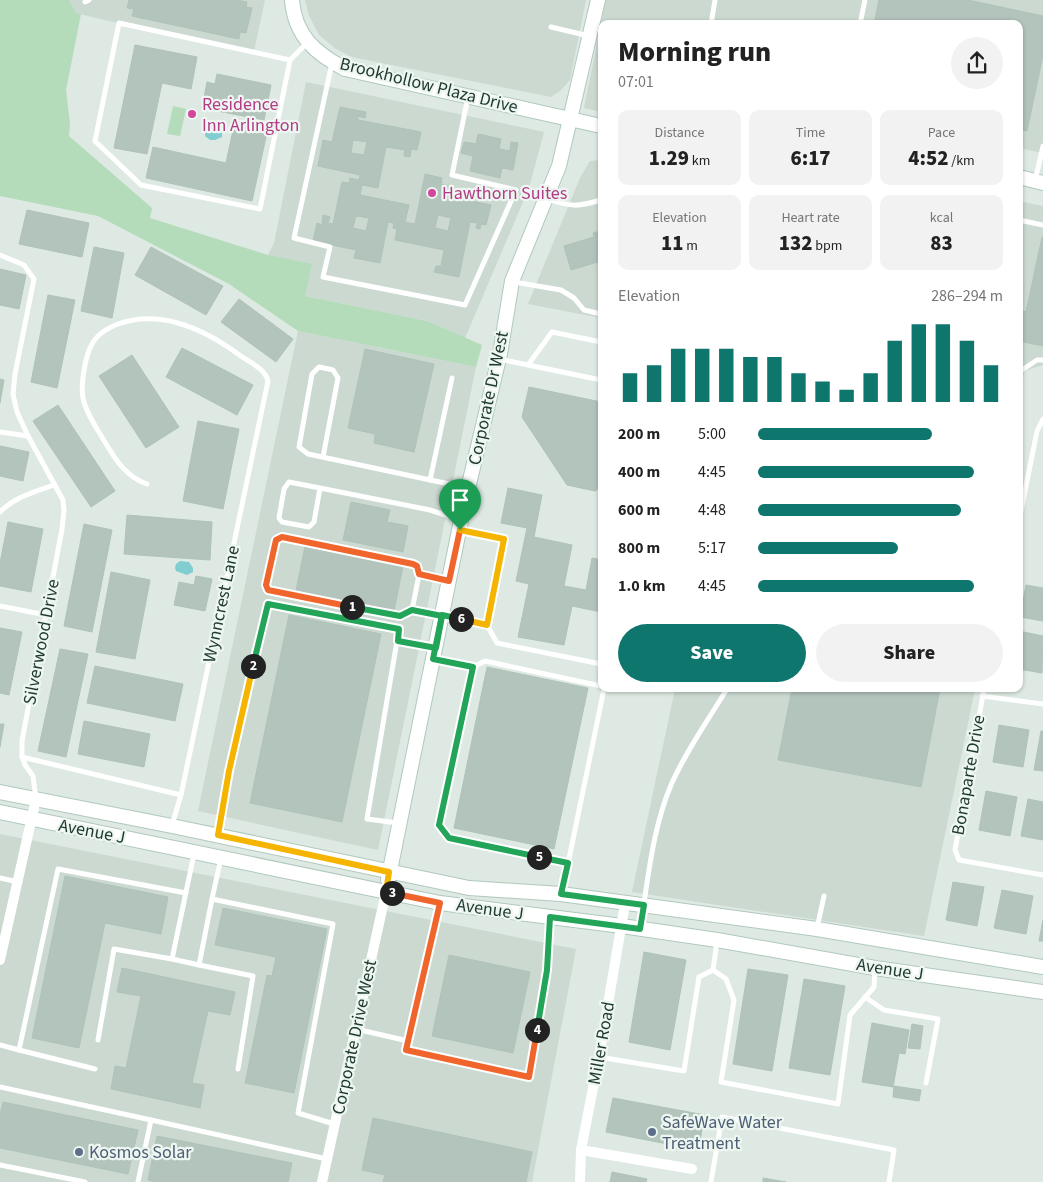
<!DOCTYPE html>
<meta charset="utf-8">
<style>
:root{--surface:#fff;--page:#f2f2f2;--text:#222;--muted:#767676;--accent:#0f766e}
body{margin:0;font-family:"Source Sans 3",sans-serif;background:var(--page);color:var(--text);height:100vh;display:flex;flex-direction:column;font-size:19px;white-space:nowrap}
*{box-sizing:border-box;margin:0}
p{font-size:16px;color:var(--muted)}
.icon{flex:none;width:28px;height:28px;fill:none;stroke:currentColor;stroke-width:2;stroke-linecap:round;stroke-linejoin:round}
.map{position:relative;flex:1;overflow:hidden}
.side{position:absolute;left:598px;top:20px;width:425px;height:672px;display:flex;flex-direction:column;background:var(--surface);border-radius:10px;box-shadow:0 1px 4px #0004}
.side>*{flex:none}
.pin{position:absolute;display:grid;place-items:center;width:42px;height:42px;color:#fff;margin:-51px -21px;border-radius:50% 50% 50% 0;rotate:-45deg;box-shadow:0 0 5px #0007}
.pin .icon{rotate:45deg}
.km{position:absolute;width:25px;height:25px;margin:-12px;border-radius:50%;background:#222;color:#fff;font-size:14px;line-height:25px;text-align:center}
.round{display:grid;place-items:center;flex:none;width:52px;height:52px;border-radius:26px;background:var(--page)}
.overview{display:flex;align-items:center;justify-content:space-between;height:85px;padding:0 20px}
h1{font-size:28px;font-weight:800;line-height:38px}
.metrics{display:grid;grid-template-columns:repeat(3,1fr);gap:8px;height:85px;padding:5px 20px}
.metrics div{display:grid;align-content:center;border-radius:10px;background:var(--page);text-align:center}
.metrics b{font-size:21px;font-weight:800}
.metrics small{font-size:14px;font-weight:400}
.metrics p{font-size:14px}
.chart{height:140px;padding:10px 20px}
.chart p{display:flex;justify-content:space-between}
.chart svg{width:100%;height:90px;margin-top:5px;stroke:var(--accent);stroke-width:6}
.cta{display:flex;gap:10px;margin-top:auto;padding:10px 20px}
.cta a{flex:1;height:58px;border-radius:30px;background:var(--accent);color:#fff;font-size:20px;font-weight:800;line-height:58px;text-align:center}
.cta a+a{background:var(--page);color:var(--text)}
ul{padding:0 20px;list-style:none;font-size:16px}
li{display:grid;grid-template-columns:80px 60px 1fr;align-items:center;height:38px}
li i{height:12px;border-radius:6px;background:var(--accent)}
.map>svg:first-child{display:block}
.built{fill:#cbd9d1}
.green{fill:#b4dcbb}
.water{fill:#82cdd1}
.building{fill:#b2c4bb;stroke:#afc3b8;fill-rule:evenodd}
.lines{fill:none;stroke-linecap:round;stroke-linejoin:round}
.secondary-casing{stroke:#b0c9bd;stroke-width:16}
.lane{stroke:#fff;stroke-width:5}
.street{stroke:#fff;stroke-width:10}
.secondary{stroke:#fff;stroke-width:14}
.split-1-casing{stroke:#fff;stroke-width:10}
.split-2-casing{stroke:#fff;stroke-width:10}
.split-3-casing{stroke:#fff;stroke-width:10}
.split-4-casing{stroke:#fff;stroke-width:10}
.split-5-casing{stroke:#fff;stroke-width:10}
.split-6-casing{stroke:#fff;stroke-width:10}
.split-7-casing{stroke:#fff;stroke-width:10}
.split-1{stroke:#f0652b;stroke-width:6}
.split-2{stroke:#22a559;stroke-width:6}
.split-3{stroke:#f5b400;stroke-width:6}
.split-4{stroke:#f0652b;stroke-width:6}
.split-5{stroke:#22a559;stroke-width:6}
.split-6{stroke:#22a559;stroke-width:6}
.split-7{stroke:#f5b400;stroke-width:6}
.hotel-dot{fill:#d1479c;stroke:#edf6f0;stroke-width:2}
.service-dot{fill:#5c6f8a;stroke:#edf6f0;stroke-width:2}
.labels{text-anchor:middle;stroke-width:4.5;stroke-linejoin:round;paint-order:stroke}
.street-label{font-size:18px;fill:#1e392f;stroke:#edf6f0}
.hotel-label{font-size:18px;fill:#b23c85;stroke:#edf6f0;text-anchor:start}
.service-label{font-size:18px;fill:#4e5e75;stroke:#edf6f0;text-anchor:start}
</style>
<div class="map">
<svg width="1043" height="1182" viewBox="0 0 1043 1182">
<rect width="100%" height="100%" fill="#dde9e2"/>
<g class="built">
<path d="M69,0h196l-11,51 -150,-31 -28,-7z"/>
<path d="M305,0h281l-16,80 -10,11 -9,6 -199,-40 -16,-8 -17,-14 -10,-19z"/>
<path d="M606,0h437v153l-24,-5v-124h-418z"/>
<path d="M601,24v88l-17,-4z"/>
<path d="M306,82l238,50 -15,56 -64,150 -38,-17 -122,-25 -37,-41 6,-12z"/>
<path d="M601,160v158l-73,-14 52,-126 10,-17z"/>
<path d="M1019,201l24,5v159l-13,4 -6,3 -4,20z"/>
<path d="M298,331l178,36 -98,483 -180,-39z"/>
<path d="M675,689h300l-51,247 -292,-44z"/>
<path d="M0,834l576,115 -44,233h-532z"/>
</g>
<g class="green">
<path d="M0,0h69l7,13 5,1 -15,76 4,33 -1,13 83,72 -2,10 118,37 44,9 -7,32 122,25 55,24 -6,22 -178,-36 -69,-47 -131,-68 -98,-20z"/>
<path d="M173,106l13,3 -6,27 -13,-2z"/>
</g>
<g class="water">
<path d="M211,124l3,1 1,4 7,3v5l-7,3h-5l-5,-4v-8z"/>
<path d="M180,561l9,1 4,6v4l-6,3 -11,-4 -1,-3 1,-4z"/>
</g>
<g class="building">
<path d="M129,0h108l10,2 -1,5 6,1 -6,25 -6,-1 -1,7 -107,-23 2,-7 -7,-1z"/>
<path d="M879,0h89l75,16v39l-16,76 -8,-2v-105h-145z"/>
<path d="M135,45l62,12 -6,32 -29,-6 -15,71 -33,-6z"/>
<path d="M217,74l54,11 -7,35 -62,-12 5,-26 8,2z"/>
<path d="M340,107l26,5 -1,6 -7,-2v4l63,12 -4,18 -6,-1 -1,8 -6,-1 1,-6 -19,-3 -8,41 -16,-3 -2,10 49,10 -4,17 10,2 10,-50 17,4 -1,6 9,2 -1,5 -6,-2 -1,6 49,10 -5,20 -5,-1 -1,5 -4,-1 1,-5 -7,-1 -11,55 -25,-5 2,-6h5l3,-16 -49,-10 2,-11 -4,-1 1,-5 -6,-1 -8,41 -26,-5 2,-8 -43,-9 4,-18 5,2 1,-10 7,2 -2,6 5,1 9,-42 7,1 1,-5 9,2 1,-5 -42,-9 5,-26 9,2zM353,140l14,2 -3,13 -13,-2zM438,215l13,3 -3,13 -13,-3zM356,216l13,2 -3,13 -13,-3z"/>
<path d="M235,121l33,7 -16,73 -106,-23 7,-31 73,16z"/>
<path d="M478,134l23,5 -2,10 11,2 1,-9 7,1 -5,27 -11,-2 -2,10 -30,-7 3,-15 -12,-3 3,-11 12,2z"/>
<path d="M27,210l62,13 -7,34 -63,-13z"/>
<path d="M601,231v30l-30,9 -7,-24 30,-9 -1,-4z"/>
<path d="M1042,237h1v109l-24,-5v-31l7,2z"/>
<path d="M94,247l30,6 -12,65 -31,-7z"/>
<path d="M151,247l72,39 -17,29 -71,-40z"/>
<path d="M0,269l26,6 -7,34 -19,-4z"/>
<path d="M48,295l27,5 -18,88 -26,-6z"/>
<path d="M239,299l54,40 -17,23 -55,-40z"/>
<path d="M182,348l71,37 -16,30 -71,-38z"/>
<path d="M365,349l69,15 -20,88 -40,-9 1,-9 -27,-6z"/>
<path d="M132,355l47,72 -33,21 -47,-72z"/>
<path d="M0,379l4,1 -4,23z"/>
<path d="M529,387l72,15v67l-4,21 -2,1 -28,-6 -45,-68z"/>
<path d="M58,405l57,86 -24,16 -58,-86z"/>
<path d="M198,421l41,8 -16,80 -40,-8z"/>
<path d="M0,446l29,6 -6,29 -23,-5z"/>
<path d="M508,488l34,7 -8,42 38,8 -8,41 22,4 6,-32 9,2v52l-29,-6 -8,39 -46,-8 11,-53 -13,-3 11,-53 -26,-5z"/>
<path d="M351,502l39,8 -3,12 21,4 -5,26 -60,-12z"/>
<path d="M127,515l85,7 -2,38 -86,-6z"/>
<path d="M8,522l35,7 -12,63 -31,-6v-23z"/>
<path d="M84,524l28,6 -20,102 -28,-6z"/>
<path d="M305,546l98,20 -9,45 -98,-20z"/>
<path d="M111,572l39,8 -15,79 -39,-7z"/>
<path d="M196,576l16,3 -7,32 -31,-6 5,-23 15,3z"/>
<path d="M1026,585l17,3v33l-23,-4z"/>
<path d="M289,615l92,19 -39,188 -92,-19z"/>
<path d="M0,628l22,4 -13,63 -9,-2z"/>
<path d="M1019,631l24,5 -1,37 -23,-4z"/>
<path d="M60,649l28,5 -22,103 -28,-6z"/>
<path d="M95,666l88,18 -8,37 -88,-18z"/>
<path d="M487,667l101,21 -34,161 -100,-21z"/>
<path d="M792,689h148l-19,98 -143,-27z"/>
<path d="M84,721l66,13 -6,33 -66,-13z"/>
<path d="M0,724h4l-4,23z"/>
<path d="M999,725l30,5 -6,37 -30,-5z"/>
<path d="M1041,731h2v40l-9,-1z"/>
<path d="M986,791l31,6 -7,39 -31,-6z"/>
<path d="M1028,799l15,3v38l-22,-4z"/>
<path d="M65,876l103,21 -7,37 -56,-11 -26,125 -47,-10z"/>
<path d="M953,882l31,5 -7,39 -31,-6z"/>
<path d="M1002,890l31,6 -7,38 -32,-6z"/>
<path d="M223,908l104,21 -33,164 -49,-10 22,-108 5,1 4,-19 -61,-12z"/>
<path d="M1043,920v21h-4z"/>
<path d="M644,952l42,8 -16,90 -41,-8z"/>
<path d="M449,955l81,17 -17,81 -81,-17z"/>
<path d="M122,968l113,24 -5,23 -22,-4 -16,72 12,2 -4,23 -89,-19 4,-23 11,2 15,-72 -24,-4z"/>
<path d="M748,969l40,6 -16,96 -39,-7z"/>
<path d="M804,979l41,7 -15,89 -41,-7z"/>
<path d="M872,1023l37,7 -4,24 -6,-1 -6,34 -31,-5z"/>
<path d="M912,1024l11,2 -3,23 -12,-1z"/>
<path d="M894,1086l27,4 -2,11 -26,-4z"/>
<path d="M613,1098l92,17 -7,35 -92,-18z"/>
<path d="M3,1102l135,28 -10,44 -128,-26v-33z"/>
<path d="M373,1118l159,34 -6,30h-143l2,-7 -23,-5z"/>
<path d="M157,1136l135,27 -4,19h-131l-9,-2z"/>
<path d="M612,1172l35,7 -1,3h-36z"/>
<path d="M763,1178l23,4h-23z"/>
</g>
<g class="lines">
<defs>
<g id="secondary">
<path d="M292,0c3,36 23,53 53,69l256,57"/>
<path d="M1019,177l24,6"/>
<path d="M0,792l172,34 297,62 92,6 256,35 226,38"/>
<path d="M0,812l440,91 182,23 95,14 158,28 168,24"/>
<path d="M388,880l77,-379 35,-147 12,-73 47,-115 39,-166"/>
</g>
</defs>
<use href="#secondary" class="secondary-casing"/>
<g class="lane">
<path d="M85,2l4,-2"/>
<path d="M711,24l4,-24"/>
<path d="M860,24l5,-24"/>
<path d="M551,27l38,9"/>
<path d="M290,60l-171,-37 -24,118 46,44 119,24 30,-149 18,-18"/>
<path d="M332,63l-38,175 36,9 -7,30 142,28 51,-115 -64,-15 16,-78"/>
<path d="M1035,181l8,-35"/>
<path d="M547,199c24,8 30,8 54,1"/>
<path d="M1019,220l24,5"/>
<path d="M0,255l24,10 10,14 -19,95 -2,20 4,18 11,24 35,64 1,10 -2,19 -40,212v16l3,8 8,11 3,23"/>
<path d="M514,282l47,8 13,8 10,12 17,4"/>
<path d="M499,359l102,21"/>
<path d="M528,365l24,-33 49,10"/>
<path d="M1019,370h3l15,-10h6"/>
<path d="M0,432l28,4"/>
<path d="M323,457l15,-79 -5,-8 -14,-3 -7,7 -13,73 9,7 160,34"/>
<path d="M430,480l22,-102"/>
<path d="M147,484c-26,-9 -36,-33 -50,-55 -15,-25 -18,-34 -12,-64 4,-22 12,-33 33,-41 44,-16 88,6 123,32 10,7 24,13 27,25l-87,414 -9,30"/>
<path d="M320,488l-31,-6 -5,7 -5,29 3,4 27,5 5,-5 6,-34 110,22 31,10"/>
<path d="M0,512c15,-15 34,-20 54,-27"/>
<path d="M1019,521l18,-90 6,-12"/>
<path d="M460,530l44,9 -17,86"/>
<path d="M0,606l46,9"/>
<path d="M412,610l7,-35"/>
<path d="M443,615l44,10 10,18 104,21"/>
<path d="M441,616l-29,-6 -12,6 -131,-26 -3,-5 9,-43 5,-5 133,27 4,2 2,9 30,6"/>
<path d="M398,641l37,7"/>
<path d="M434,659l39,8 12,-6 116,25"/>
<path d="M473,667l-34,158 10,13 119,25"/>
<path d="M984,689l-29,161 4,10 84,15"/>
<path d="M982,696l61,8"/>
<path d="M22,757l159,38"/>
<path d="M218,835l11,-64 39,-167 131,25 -32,190 31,4"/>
<path d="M221,858l-9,41 121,25 -35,189 36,11"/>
<path d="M0,878l18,4"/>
<path d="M562,893l42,-204"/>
<path d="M212,899l-13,66 54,11 -15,93"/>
<path d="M640,928c8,-47 12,-98 31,-143 15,-34 37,-65 56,-96"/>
<path d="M817,928l7,-32"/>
<path d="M717,941l-4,29 13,9 8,21 -13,82 117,22 12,-89 24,-28 1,-19"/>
<path d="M172,959l27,6"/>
<path d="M865,997l19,13 54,9 -12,64"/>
<path d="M356,1029l52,12 -2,10 123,26 18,-107 3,-52"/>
<path d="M98,1040l16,-91 58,10 22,-105"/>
<path d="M408,1041l31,-136"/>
<path d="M0,1045l19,5"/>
<path d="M599,1057l85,14 15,-94 14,-7"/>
<path d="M95,1069l-76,-19 39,-181 128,24"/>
<path d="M0,1087l151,33"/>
<path d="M0,1165l85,17"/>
<path d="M138,1182l13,-62 176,39"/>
<path d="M711,1182l11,-65 172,33 -5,32"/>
</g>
<g class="street">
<path d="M0,960l36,-161"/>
<path d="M581,1150l111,19"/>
<path d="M322,1182l64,-290"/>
<path d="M580,1182l1,-32 18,-93 26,-153"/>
</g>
<use href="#secondary" class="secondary"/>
</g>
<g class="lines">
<defs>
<path id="split-1" d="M352,607l-84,-17 -2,-5 10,-45 6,-3 131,27 4,2 2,8 30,7 11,-51"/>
<path id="split-2" d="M253,666l15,-62 131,25 -1,12 38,7 6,-32 -30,-6 -12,6 -48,-9"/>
<path id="split-3" d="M253,666l-24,105 -11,64 171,37 -3,20 6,1"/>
<path id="split-4" d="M392,893l48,10 -34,147 123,27 8,-47"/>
<path id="split-5" d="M537,1030l10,-60 3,-53 90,12 4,-24 -83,-11 7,-31 -29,-6"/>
<path id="split-6" d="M461,619l-19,-4 -9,44 40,8 -34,158 10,13 90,19"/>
<path id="split-7" d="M460,530l44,9 -17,86 -26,-6"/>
</defs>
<use href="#split-1" class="split-1-casing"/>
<use href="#split-2" class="split-2-casing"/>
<use href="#split-3" class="split-3-casing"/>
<use href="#split-4" class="split-4-casing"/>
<use href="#split-5" class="split-5-casing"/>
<use href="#split-6" class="split-6-casing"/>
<use href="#split-7" class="split-7-casing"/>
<use href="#split-1" class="split-1"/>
<use href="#split-2" class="split-2"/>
<use href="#split-3" class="split-3"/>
<use href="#split-4" class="split-4"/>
<use href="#split-5" class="split-5"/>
<use href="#split-6" class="split-6"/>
<use href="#split-7" class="split-7"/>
</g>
<g class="hotel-dot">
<circle cx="192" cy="114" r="5"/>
<circle cx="432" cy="193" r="5"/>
</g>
<g class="service-dot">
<circle cx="652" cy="1132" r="5"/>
<circle cx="79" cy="1152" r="5"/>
</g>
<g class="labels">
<g class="street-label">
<text transform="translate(429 85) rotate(14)" y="6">Brookhollow Plaza Drive</text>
<text transform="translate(488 398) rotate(-78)" y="6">Corporate Dr West</text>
<text transform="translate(221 604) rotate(-78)" y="6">Wynncrest Lane</text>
<text transform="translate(41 642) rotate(-79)" y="6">Silverwood Drive</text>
<text transform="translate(968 775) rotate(-80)" y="6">Bonaparte Drive</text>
<text transform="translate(92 831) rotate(11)" y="6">Avenue J</text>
<text transform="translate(490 909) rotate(8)" y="6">Avenue J</text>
<text transform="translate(890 969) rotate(9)" y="6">Avenue J</text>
<text transform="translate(354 1037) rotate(-78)" y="6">Corporate Drive West</text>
<text transform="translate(601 1043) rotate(-80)" y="6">Miller Road</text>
</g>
<g class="hotel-label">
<text x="202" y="110">Residence<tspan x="202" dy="21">Inn Arlington</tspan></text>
<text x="442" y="199">Hawthorn Suites</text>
</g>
<g class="service-label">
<text x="662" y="1128">SafeWave Water<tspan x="662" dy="21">Treatment</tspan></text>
<text x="89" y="1158">Kosmos Solar</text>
</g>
</g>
</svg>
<div class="pin" style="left:460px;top:530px;background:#1e9e55"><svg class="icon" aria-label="arrive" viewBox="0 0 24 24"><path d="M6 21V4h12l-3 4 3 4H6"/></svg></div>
<b class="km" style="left:352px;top:607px">1</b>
<b class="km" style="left:253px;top:666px">2</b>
<b class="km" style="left:392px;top:893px">3</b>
<b class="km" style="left:537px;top:1030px">4</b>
<b class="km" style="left:539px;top:857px">5</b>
<b class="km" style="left:461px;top:619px">6</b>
<section class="side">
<div class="overview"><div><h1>Morning run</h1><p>07:01</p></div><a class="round"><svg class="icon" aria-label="share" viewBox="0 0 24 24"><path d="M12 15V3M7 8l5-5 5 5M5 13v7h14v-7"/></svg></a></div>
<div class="metrics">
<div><p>Distance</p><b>1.29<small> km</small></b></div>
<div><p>Time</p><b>6:17</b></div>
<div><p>Pace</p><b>4:52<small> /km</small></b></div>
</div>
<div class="metrics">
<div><p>Elevation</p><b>11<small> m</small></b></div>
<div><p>Heart rate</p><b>132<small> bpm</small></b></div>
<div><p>kcal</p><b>83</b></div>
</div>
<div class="chart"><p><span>Elevation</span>286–294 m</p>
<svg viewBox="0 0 160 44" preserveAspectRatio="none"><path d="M5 44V30M15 44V26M25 44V18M35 44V18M45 44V18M55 44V22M65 44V22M75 44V30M85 44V34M95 44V38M105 44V30M115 44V14M125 44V6M135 44V6M145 44V14M155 44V26"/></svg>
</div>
<ul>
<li><b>200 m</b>5:00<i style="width:71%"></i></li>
<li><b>400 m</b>4:45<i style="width:88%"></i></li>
<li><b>600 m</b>4:48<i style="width:83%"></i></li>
<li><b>800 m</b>5:17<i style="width:57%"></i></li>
<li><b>1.0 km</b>4:45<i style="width:88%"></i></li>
</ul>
<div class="cta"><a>Save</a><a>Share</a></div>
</section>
</div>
